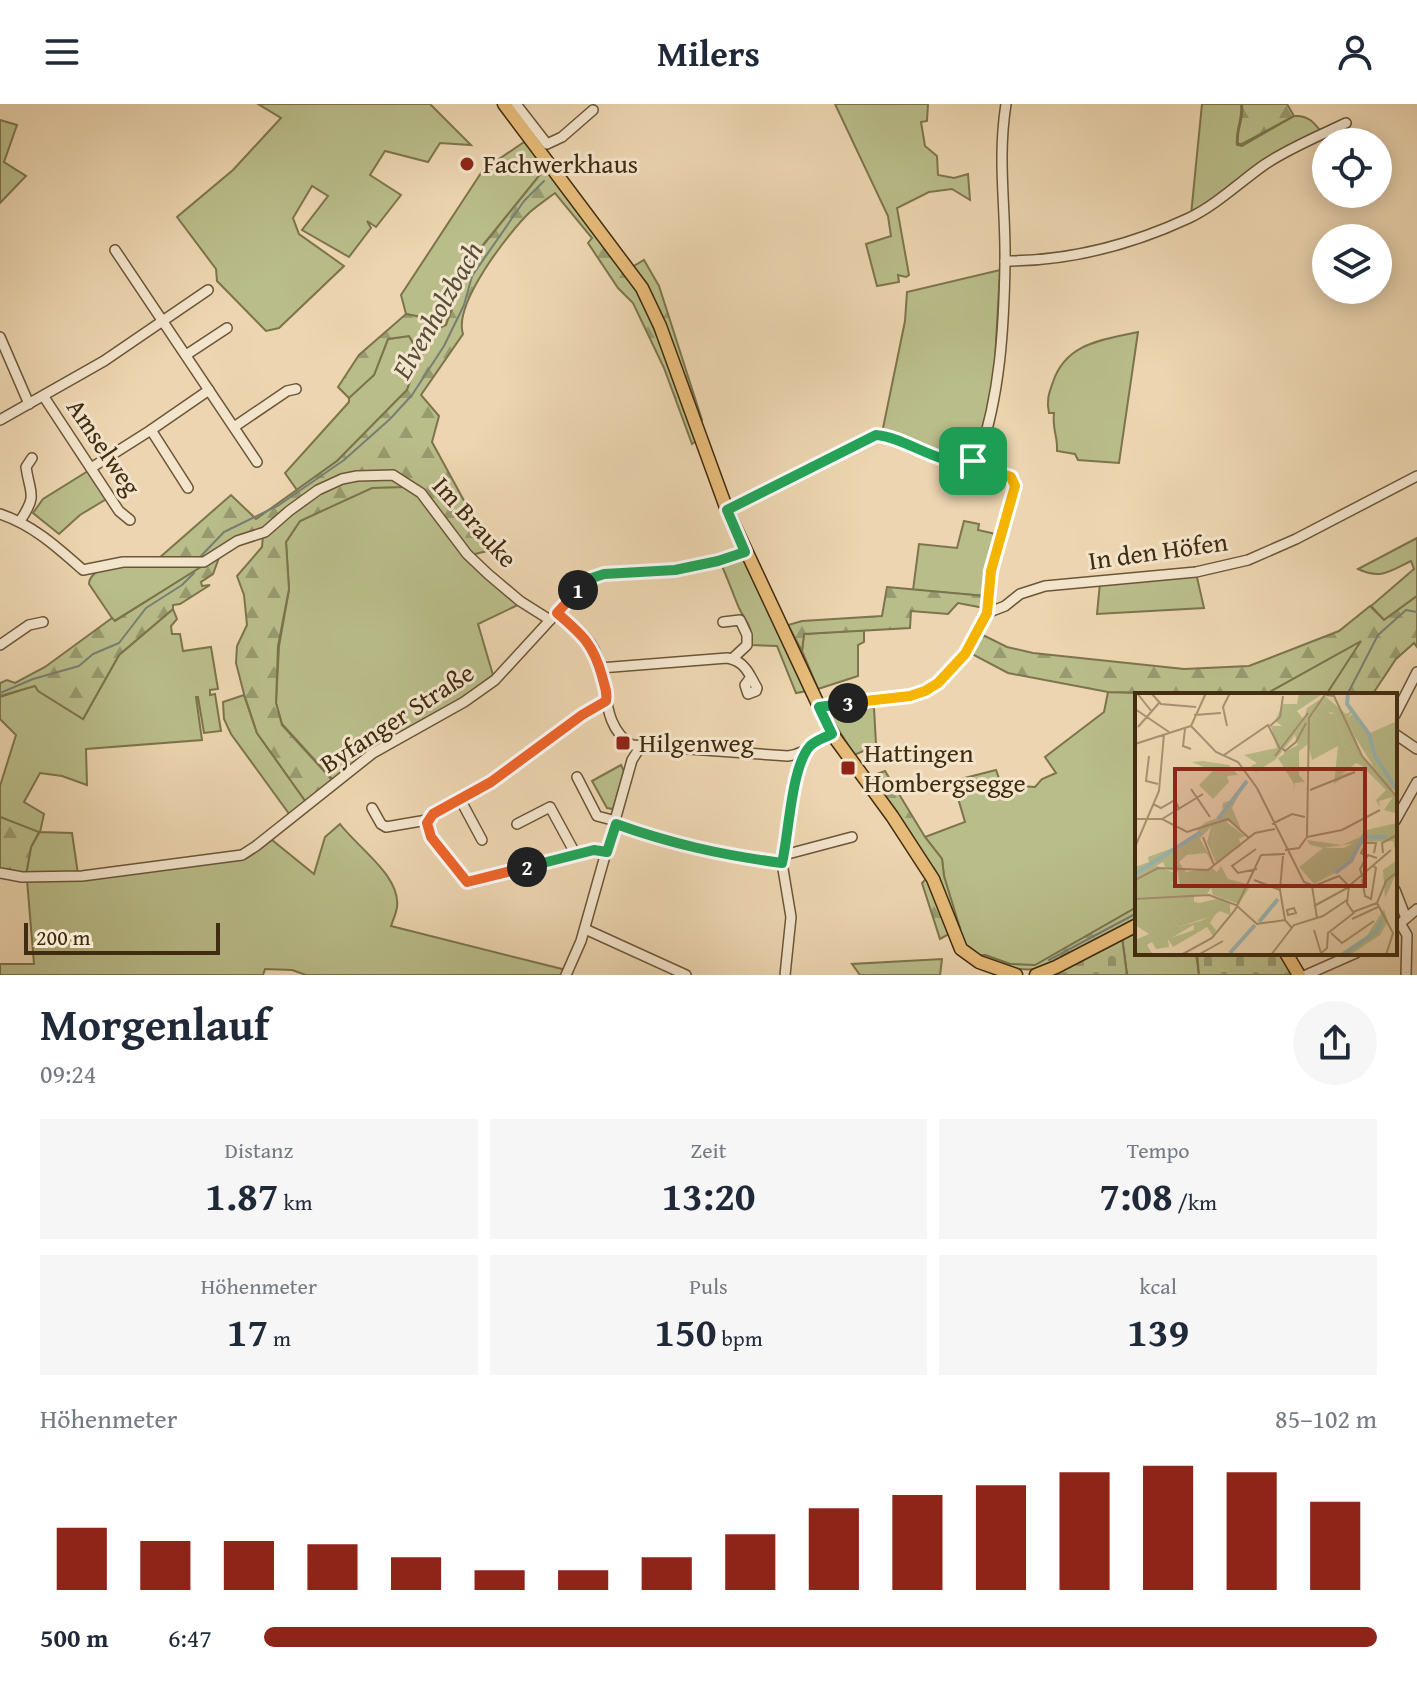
<!DOCTYPE html>
<html lang="de">
<meta charset="utf-8">
<style>
:root{--surface:#fff;--page:#f6f6f7;--text:#1f2937;--muted:#747a83;--accent:#8f2418}
body{margin:0;font-family:"Gentium Book Plus",serif;background:var(--page);color:var(--text);height:100vh;display:flex;flex-direction:column;font-size:30px;white-space:nowrap}
*{box-sizing:border-box;margin:0}
p{font-size:26px;color:var(--muted)}
.icon{flex:none;width:44px;height:44px;fill:none;stroke:currentColor;stroke-width:2;stroke-linecap:round;stroke-linejoin:round}
.map{position:relative;height:871px;overflow:hidden}
.panel{display:flex;flex-direction:column;background:var(--surface);flex:1}
.panel>*{flex:none}
.buttons{position:absolute;left:1312px;top:24px;display:grid;gap:16px}
.buttons a{display:grid;place-items:center;width:80px;height:80px;border-radius:50%;background:var(--surface);box-shadow:0 4px 20px #0003;font-size:40px}
.scale{position:absolute;left:24px;bottom:20px;width:196px;box-sizing:border-box;padding-left:8px;border:4px solid #402c0f;border-top:0;font-size:22px;line-height:28px;white-space:nowrap;color:#402c0f;-webkit-text-stroke:6px #f3e4cc;paint-order:stroke}
.pin{position:absolute;display:grid;place-items:center;width:68px;height:68px;color:#fff;margin:-34px;border-radius:16px;box-shadow:0 4px 12px #0006}
.km{position:absolute;width:40px;height:40px;margin:-20px;border-radius:50%;background:#222;color:#fff;font-size:22px;line-height:40px;text-align:center}
.round{display:grid;place-items:center;flex:none;width:84px;height:84px;border-radius:42px;background:var(--page)}
.overview{display:flex;align-items:center;justify-content:space-between;height:136px;padding:0 40px}
h1{font-size:44px;font-weight:800;line-height:60px}
.metrics{display:grid;grid-template-columns:repeat(3,1fr);gap:12px;height:136px;padding:8px 40px}
.metrics div{display:grid;align-content:center;border-radius:0px;background:var(--page);text-align:center}
.metrics b{font-size:40px;font-weight:800}
.metrics small{font-size:22px;font-weight:400}
.metrics p{font-size:22px}
.chart{height:224px;padding:16px 40px}
.chart p{display:flex;justify-content:space-between}
.chart svg{width:100%;height:144px;margin-top:8px;stroke:var(--accent);stroke-width:6}
ul{padding:0 40px;list-style:none;font-size:26px}
li{display:grid;grid-template-columns:128px 96px 1fr;align-items:center;height:60px}
li i{height:20px;border-radius:10px;background:var(--accent)}
header{display:flex;justify-content:space-between;align-items:center;height:104px;padding:0 40px;background:var(--surface);font-size:36px;font-weight:800}
.map>svg:first-child{display:block}
.green{fill:#b9bd8a;stroke:#7c744c;stroke-width:2}
.forest{fill:url(#forest-firs);stroke:#7c744c;stroke-width:2}
.cemetery{fill:url(#cemetery-stones);stroke:#7c744c;stroke-width:2}
.lines{fill:none;stroke-linecap:round;stroke-linejoin:round}
.stream{stroke:#777f72;stroke-width:2}
.minor-casing{stroke:#6b5637;stroke-width:12}
.major-casing{stroke:#402c0f;stroke-width:15}
.minor{stroke:#f3e4cc;stroke-width:9}
.major{stroke:#e6ba78;stroke-width:12}
.split-1-casing{stroke:#fff;stroke-width:16}
.split-2-casing{stroke:#fff;stroke-width:16}
.split-3-casing{stroke:#fff;stroke-width:16}
.split-4-casing{stroke:#fff;stroke-width:16}
.split-1{stroke:#22a559;stroke-width:10}
.split-2{stroke:#f0652b;stroke-width:10}
.split-3{stroke:#22a559;stroke-width:10}
.split-4{stroke:#f5b400;stroke-width:10}
.poi-dot{fill:#8f2418;stroke:#f3e4cc;stroke-width:3}
.labels{text-anchor:middle;stroke-width:6;stroke-linejoin:round;paint-order:stroke}
.poi-label{font-size:26px;fill:#402c0f;stroke:#f3e4cc;text-anchor:start}
.street-label{font-size:26px;fill:#402c0f;stroke:#f3e4cc}
.water-label{font-size:28px;font-style:italic;fill:#574f38;stroke:#f3e4cc}
.inset-river{fill:none;stroke:#9bb7b4;stroke-width:4}
.inset-road{fill:none;stroke:#a79170;stroke-width:2}
.view{fill:#8f2418;fill-opacity:0.15;stroke:#8f2418;stroke-width:4}
.inset-edge{fill:none;stroke:#402c0f;stroke-width:4}
</style>
<header><svg class="icon" aria-label="menu" viewBox="0 0 24 24"><path d="M4 6h16M4 12h16M4 18h16"/></svg>Milers<svg class="icon" aria-label="person" viewBox="0 0 24 24"><circle cx="12" cy="8" r="4"/><path d="M4 21q1-7 8-7t8 7"/></svg></header>
<div class="map">
<svg width="1417" height="871" viewBox="0 0 1417 871">
<defs>
<pattern id="forest-firs" width="22" height="20" patternUnits="userSpaceOnUse" patternTransform="scale(2)"><rect width="22" height="20" fill="#b9bd8a"/><path d="M5 1l3.5 6h-7zM16 11l3.5 6h-7z" fill="#989a6f"/></pattern>
<pattern id="cemetery-stones" width="16" height="16" patternUnits="userSpaceOnUse" patternTransform="scale(2)"><rect width="16" height="16" fill="#b9bd8a"/><path d="M2 7V4a2 2 0 0 1 4 0v3zM10 15v-3a2 2 0 0 1 4 0v3z" fill="#989a6f"/></pattern>
</defs>
<rect width="100%" height="100%" fill="#ecd5b0"/>
<filter id="stains"><feTurbulence type="fractalNoise" baseFrequency=".0025" numOctaves="4"/><feColorMatrix values="0 0 0 0 .2 0 0 0 0 .09 0 0 0 0 .02 0 0 0 .5 -.17"/></filter>
<radialGradient id="worn" r=".72"><stop offset=".6" stop-color="#630" stop-opacity="0"/><stop offset="1" stop-color="#630" stop-opacity=".3"/></radialGradient>
<g class="green">
<path d="M258,0h172l41,41 -31,-2 -12,19 -43,-11 -15,24 31,20 -25,32 -9,-6 4,7 -22,29 -47,-27 26,-34 -16,-10 -19,32 6,16 45,32 -65,62 -13,3 -49,-50 -1,-12 -39,-52 56,-47 48,-52z"/>
<path d="M835,0h93l-1,17 -6,1 4,24 12,10 1,19 16,3 14,-4 2,26 -18,-11 -23,3 -32,16 12,67 -3,2 -8,-2 1,7 -22,4 -11,-42 25,-8 -3,-20z"/>
<path d="M1202,0h39c2,16 -6,26 -4,41l5,1 52,-30c14,-1 20,6 28,17l-131,82z"/>
<path d="M0,16l17,5 -13,37 22,14 -26,27z"/>
<path d="M524,38l23,24 -78,96 -23,63 -11,5 -5,-11 -24,-5 -5,-19 82,-125z"/>
<path d="M1000,166l-7,127 -15,52c-4,3 -5,6 -10,8 -18,6 -67,-18 -86,-24l23,-112 2,-29z"/>
<path d="M1138,228l-19,131 -41,-3 -3,-6 -18,-3c1,-15 -5,-21 -3,-38h-5c-3,-12 0,-20 4,-31 13,-39 49,-42 85,-50z"/>
<path d="M409,232l10,18 -12,36 -70,71 -40,29 -12,-17 64,-71v-5l25,-22 14,-36z"/>
<path d="M88,367l20,27 -28,17 -21,19 -26,-21 10,-14z"/>
<path d="M372,383h32l26,17 36,55 54,45 -42,20 15,51 -32,24 -128,81 -51,-56 -6,-21 3,-57 10,-56 -3,-48 14,-21z"/>
<path d="M964,417l15,3 -1,6 22,5 -15,61 -72,-6 6,-46 38,4z"/>
<path d="M1417,434v58l-33,24 -13,-14 43,-37 -3,-8c-21,10 -30,19 -53,8z"/>
<path d="M737,454l8,3 62,130 -11,2 -19,-47 -26,-1c2,-20 -5,-22 -12,-37 -6,-14 -11,-29 -18,-44z"/>
<path d="M203,462l-89,55 -25,-37c0,-9 10,-14 18,-17z"/>
<path d="M1196,469l8,35 -107,6 3,-31z"/>
<path d="M173,505l4,10 -6,7 1,8h8l3,17 28,-4 7,42 -8,1v5l5,-1 6,37 -17,2 -6,-36h-2l6,43 -116,9 1,36 -25,-9 -22,-3 -16,29 20,12 -4,18 32,1 6,41 -52,1 5,-28 8,-14 -39,-16v-31l16,-51 -16,-16v-22l36,-12 47,34 36,-64z"/>
<path d="M864,526v12l-6,3v31l-40,13 -16,-38 2,-17z"/>
<path d="M1363,536l-37,55h-62z"/>
<path d="M1108,588l117,3h-88v212l-102,59 -25,-2 -25,-9 -7,1 -16,-13 -18,-67 -2,-17 -17,-22 40,-15 -12,-41 43,-11 8,22 17,-6 14,1 7,-8 14,-6 -11,-16 59,-45z"/>
<path d="M244,591l13,38 49,69 -16,13 -59,-81 -7,-15 -1,-17z"/>
<path d="M832,604h42l2,36 -5,4 -17,7 -25,-41 -1,-3z"/>
<path d="M621,661l3,6 -11,38 -6,-1 -15,-27z"/>
<path d="M340,720c17,23 61,52 57,83 -1,7 -4,13 -6,19l175,44 -3,5h-257l-14,-5 -27,-1 -2,6h-263v-11h34l-7,-84 76,-4 144,-18 25,-18 42,34 11,-37z"/>
<path d="M1137,825v24h59l3,22h-72l-5,-38z"/>
<path d="M942,855l-2,16h-80l-8,-11z"/>
</g>
<g class="forest">
<path d="M1242,0h45l7,12 -52,28h-4c-2,-16 6,-22 4,-40z"/>
<path d="M547,62l94,123 55,152 -4,3 -28,-76 -31,-65 -15,-15 -30,-45 4,-5 -37,-45c-8,6 -17,12 -25,19 -21,20 -77,92 -67,122l-42,61 18,21 -7,26 59,108 -20,5 -40,-55 -39,-27 -51,5 -71,49 -60,31 -52,1 73,-64 25,24 81,-58 70,-71 13,-36 -11,-18 -21,3 -14,36 -25,23 -11,-11 21,-32 47,-41 24,5 5,11 11,-5 23,-62z"/>
<path d="M644,156l15,26 43,134 -7,7 -66,-158z"/>
<path d="M391,372l13,11 -32,1 -72,33 -14,21 3,47 -11,57 -2,57 6,22 51,56 -27,21 -49,-69 -13,-39 -8,-31 1,-17 10,-21 -3,-30 -7,-19 25,-29 1,-11 27,-24 53,-32z"/>
<path d="M220,451l-7,19 -12,8 1,4 8,-1 -30,19 -7,1v4l-54,46 -36,64 -45,-28 -3,-5 -35,10v-13l7,-3 8,3 30,-16 67,-49 3,3z"/>
<path d="M887,483l98,9 -1,12 -26,-5 -10,11 -37,-3 -1,17 -106,6 -2,17 -14,-26 14,-4 80,-5z"/>
<path d="M1417,492v51l-3,-4 -18,16 -24,36h-46l35,-54 -97,54 -156,-3 -100,-19 -38,-20 13,-18 24,12 26,6 151,16 65,-3 90,-35 31,-25 14,14z"/>
<path d="M885,667l40,66 17,22 2,17 16,52 -20,11 -18,-56 11,-11 -64,-95z"/>
<path d="M0,713l39,15 -8,15 -5,28 -26,-3z"/>
<path d="M1137,803v13l-94,48c-24,5 -43,-3 -65,-12l7,-1 25,9 25,1z"/>
</g>
<g class="cemetery">
<path d="M1122,833l5,38h-78z"/>
<path d="M1197,849h84l11,22h-93z"/>
</g>
<g class="lines">
<g class="stream">
<path d="M200,453l24,-25 55,-27 65,-45 46,-41 22,-24 32,-49 20,-41 8,-29 52,-75 20,-20"/>
<path d="M0,589l33,-14 46,-13 14,-12 26,-11 27,-35 36,-23 12,-12"/>
<path d="M1347,591l31,-60 28,-25 11,2"/>
<path d="M1049,856l88,-47"/>
</g>
<defs>
<g id="minor">
<path d="M516,0l31,40 15,-7 31,-27"/>
<path d="M115,146l142,212"/>
<path d="M1005,157c64,0 126,-16 184,-43 27,-13 51,-36 75,-53 25,-17 55,-29 82,-42"/>
<path d="M0,233l29,67"/>
<path d="M186,251l41,-27"/>
<path d="M44,293l75,114 11,9"/>
<path d="M0,316l104,-59 104,-71"/>
<path d="M234,323l53,-36 9,-2"/>
<path d="M151,326l37,58"/>
<path d="M973,357l6,-5c21,-61 25,-128 26,-193 1,-56 -8,-102 1,-159"/>
<path d="M91,364l60,-38 58,-40"/>
<path d="M727,406l149,-75c24,2 45,16 67,24 10,3 23,0 32,3 10,4 33,11 40,19l-24,90 -4,42 -22,41 -15,18 -25,19 -15,5 -91,11"/>
<path d="M0,410c33,11 57,33 83,56l40,-8h81l33,-21 28,-9 24,-21 29,-21 24,-11 15,-3 36,-1 28,18 46,61 21,20 32,27 30,19"/>
<path d="M20,417c18,-27 10,-26 6,-54l6,-9"/>
<path d="M557,509c11,9 25,18 33,30 22,31 6,80 42,102l156,11c18,-2 27,-15 44,-22"/>
<path d="M987,509l18,-7 15,-12 25,-8 151,-14 52,-12 48,-21 121,-63"/>
<path d="M723,518l17,-2 7,15v10l-15,14"/>
<path d="M0,541l29,-20 14,-3"/>
<path d="M600,564l127,-10c12,2 18,8 24,19l-6,8 3,9 8,-3 1,-3 -6,-11"/>
<path d="M606,597c-49,28 -90,68 -140,95 -13,8 -35,14 -39,29l4,12 33,43 6,3c26,-6 119,-40 137,-31"/>
<path d="M1395,611l22,-43"/>
<path d="M1395,630l22,15"/>
<path d="M577,673l20,39 19,5"/>
<path d="M460,695l22,41"/>
<path d="M372,704l9,16 5,3 41,-7"/>
<path d="M1395,717l22,-39"/>
<path d="M517,720l33,-17 25,46"/>
<path d="M616,720c57,21 105,31 166,39"/>
<path d="M784,751l68,-18"/>
<path d="M0,769l22,4 60,-1 160,-21 14,-9 117,-93 91,-51 31,-22 90,-98c24,-15 59,-8 87,-12 25,-3 49,-10 73,-18"/>
<path d="M1395,786l11,28"/>
<path d="M1404,816l13,-11"/>
<path d="M1400,819l7,12 -1,40"/>
<path d="M585,825l101,46"/>
<path d="M566,871l15,-34 51,-181 9,-14"/>
<path d="M785,871l6,-58 -9,-54 10,-65 13,-45"/>
<path d="M1306,871l50,-22"/>
</g>
<g id="major">
<path d="M504,0l138,184 18,38 67,184 105,224 60,82 41,63 28,70 18,13 37,13"/>
<path d="M1286,849l13,22"/>
<path d="M1036,871l20,-8 81,-42"/>
</g>
</defs>
<use href="#minor" class="minor-casing"/>
<use href="#major" class="major-casing"/>
<use href="#minor" class="minor"/>
<use href="#major" class="major"/>
</g>
<g class="lines">
<defs>
<path id="split-1" d="M578,486l14,-12 12,-4 71,-4 43,-9 27,-9 -18,-42 149,-75c33,3 64,33 97,26"/>
<path id="split-2" d="M527,763l-60,15 -36,-45 -4,-14 6,-9 58,-32 91,-67 24,-14c2,-9 -2,-16 -4,-25 -9,-33 -21,-42 -45,-63l21,-23"/>
<path id="split-3" d="M527,763l67,-17 13,2 9,-28c56,20 106,31 166,39 7,-29 9,-96 28,-117 6,-6 14,-8 22,-12l-13,-27 29,-4"/>
<path id="split-4" d="M848,599l62,-7 15,-5 13,-8 27,-29 22,-41 4,-42 24,-85 -4,-9 -30,-10 -8,-6"/>
</defs>
<use href="#split-1" class="split-1-casing"/>
<use href="#split-2" class="split-2-casing"/>
<use href="#split-3" class="split-3-casing"/>
<use href="#split-4" class="split-4-casing"/>
<use href="#split-1" class="split-1"/>
<use href="#split-2" class="split-2"/>
<use href="#split-3" class="split-3"/>
<use href="#split-4" class="split-4"/>
</g>
<g class="poi-dot">
<circle cx="467" cy="60" r="8"/>
<rect x="615" y="631" width="16" height="16" rx="4"/>
<rect x="840" y="656" width="16" height="16" rx="4"/>
</g>
<g class="labels">
<g class="poi-label">
<text x="483" y="69">Fachwerkhaus</text>
<text x="639" y="648">Hilgenweg</text>
<text x="864" y="658">Hattingen<tspan x="864" dy="30">Hombergsegge</tspan></text>
</g>
<g class="street-label">
<text transform="translate(104 343) rotate(56)" y="9">Amselweg</text>
<text transform="translate(475 418) rotate(48)" y="9">Im Brauke</text>
<text transform="translate(1158 447) rotate(-8)" y="9">In den Höfen</text>
<text transform="translate(397 614) rotate(-33)" y="9">Byfanger Straße</text>
</g>
<g class="water-label">
<text transform="translate(437 206) rotate(-60)" y="10">Elvenholzbach</text>
</g>
</g>
<g transform="translate(1135 589)">
<rect width="262" height="262" fill="#ecd5b0"/>
<path d="M189,9l6,12 5,-1 9,32 10,6 -13,24 10,-3 -17,12 4,-38 -26,14 -4,-16 -9,7v24l6,7 -10,1 -2,11 1,-10 -16,-26 28,-18 6,-24zM218,20l15,20 12,32 -5,4 -21,-34 -6,-17zM68,68l26,4 9,10 -11,1 2,6 -16,17 -14,-14 14,-14 -21,-9zM90,128l20,15 -6,3 2,7 -21,14 -8,-11 2,-21zM262,130v11l-9,3 -28,1 4,-7 -7,1zM64,144l15,27 -8,-11 -19,2 -8,7 7,10 26,-4 5,4 4,-6 7,13 23,6 -12,19 -26,-9 -2,-7 -4,6 -13,1v7l13,2 -38,6 -1,4 17,-1 -11,7 4,7 22,-6 -32,19 1,7 -13,2 -4,-7 -5,3 6,10h-18v-15l14,-6 -14,-9 1,-49 18,-11 21,8 -3,11h8l-6,-34zM223,148l-7,19 -37,24 -15,-17 24,-19h21z" fill="#b9bd8a"/>
<path d="M164,0h25l-27,18 7,9 3,-12 18,-12 21,18 6,-3 -4,7 14,38 13,12 5,-3 -12,-31 29,-13v71l-7,-4 7,10v25l-2,-10 -11,-3 9,-13 -14,4 1,7 -4,-8 10,-10 -24,-24 -6,-3 -15,12 13,-24 -10,-6 -9,-32 -8,-1 -2,-10 -13,14 -6,25 -21,16 -1,-5 14,-7 -3,-10 -19,24 -20,13 -5,-6 6,-3 -13,-8 33,-7 -6,-22h11l-7,-5 8,-17h14zM113,85l-16,30 9,21 -12,-8 -15,7 -2,21 8,11 -4,3 -9,-21 4,-15 -24,25 -13,-2 5,22 -13,-3 -3,-7 -28,17v-12l14,-5 -1,-5 33,-12 21,-13 -6,-2 10,-8 14,-5 11,-14 -9,6 1,-6 12,-4zM230,142h32v37l-12,26 -2,-28 14,-10 -4,-19 -29,1 -18,25 -32,17 36,-23 -3,-4 9,-14 -33,5 -13,-3 -3,-5 35,5zM86,205l9,4v13l-10,-4 -5,4 -5,8 6,7 -3,6 -6,-9 -34,20 -5,-8 26,-9v-6l15,-7 -31,10 -4,-7 9,-6 -16,1 2,-5zM249,216l4,12 -8,14 -30,20h-12l28,-18z" fill="#b9bd8a"/>
<path class="inset-river" d="M213,0l-1,11 22,30 6,22 20,31M83,126l29,-38M200,180l16,-12 12,-24h24M0,181l66,-42M124,229l19,-23M95,260l25,-28M207,262l34,-23 6,-12"/>
<path class="inset-road" d="M2,0l15,19M16,0l10,11 35,3M191,2l8,1 28,60 35,41M0,16l34,23M59,22l27,-2M56,33l15,-33M92,33l-4,-19 7,-14M135,33l10,-9 3,-21M3,34l21,-24M50,36l-2,17 8,3M0,51l56,-18 25,26 22,10 19,26 47,94 10,4 25,-10 10,10 -2,17 6,9 24,-9 9,-22 11,-9M147,55l3,3 11,-9 10,-19M89,62l44,-30 12,24M14,63l-3,25 12,3M140,63l33,-43M56,96l19,28M175,97l45,-18M18,111l8,4 14,-8 4,9M0,126h27l41,-25M27,126l25,13 41,-13 21,19M137,131l20,-10 13,3M68,144l11,28M172,144l35,-7 38,-20M0,154l24,-56 5,-57M121,156l-24,17 6,7 19,-4M150,157l14,-2 8,-11 2,-119 17,-25M248,160l-1,-10 15,-8M126,162l24,-1M232,164l-6,-4 5,-10h10l-2,10M228,185l-3,-9 8,-14 9,3M227,186l3,17 6,3 5,-31 -4,-3M0,187l23,-12 50,2 47,-37 20,-4M119,187l26,10 5,30M177,193l5,32M214,193l42,-36M145,196l3,-33M0,206l74,-4 27,10 21,19 28,-4 7,8M242,210l16,30 -7,22M179,213l35,-19M159,215l2,5 -8,2 -1,-5zM217,226l26,-12M179,237l7,23M196,240l11,10 32,-22M46,262l31,-17 23,-28 26,-55M63,262l25,-14M136,262l23,-30 29,-9 24,-16M184,262l8,-7 1,-15 27,-21"/>
<path class="view" d="M40,76h190v117h-190z"/>
<rect width="262" height="262" class="inset-edge"/>
</g>
<rect width="100%" height="100%" filter="url(#stains)"/>
<rect width="100%" height="100%" fill="url(#worn)"/>
</svg>
<div class="buttons">
<a><svg class="icon" aria-label="locate" viewBox="0 0 24 24"><circle cx="12" cy="12" r="6"/><path d="M12 2v4M12 18v4M2 12h4M18 12h4"/></svg></a>
<a><svg class="icon" aria-label="layers" viewBox="0 0 24 24"><path d="M12 4l9 5-9 5-9-5zM3 14l9 5 9-5"/></svg></a>
</div>
<div class="scale">200 m</div>
<div class="pin" style="left:973px;top:357px;background:#1e9e55"><svg class="icon" aria-label="arrive" viewBox="0 0 24 24"><path d="M6 21V4h12l-3 4 3 4H6"/></svg></div>
<b class="km" style="left:578px;top:486px">1</b>
<b class="km" style="left:527px;top:763px">2</b>
<b class="km" style="left:848px;top:599px">3</b>
</div>
<section class="panel">
<div class="overview"><div><h1>Morgenlauf</h1><p>09:24</p></div><a class="round"><svg class="icon" aria-label="share" viewBox="0 0 24 24"><path d="M12 15V3M7 8l5-5 5 5M5 13v7h14v-7"/></svg></a></div>
<div class="metrics">
<div><p>Distanz</p><b>1.87<small> km</small></b></div>
<div><p>Zeit</p><b>13:20</b></div>
<div><p>Tempo</p><b>7:08<small> /km</small></b></div>
</div>
<div class="metrics">
<div><p>Höhenmeter</p><b>17<small> m</small></b></div>
<div><p>Puls</p><b>150<small> bpm</small></b></div>
<div><p>kcal</p><b>139</b></div>
</div>
<div class="chart"><p><span>Höhenmeter</span>85–102 m</p>
<svg viewBox="0 0 160 44" preserveAspectRatio="none"><path d="M5 44V25M15 44V29M25 44V29M35 44V30M45 44V34M55 44V38M65 44V38M75 44V34M85 44V27M95 44V19M105 44V15M115 44V12M125 44V8M135 44V6M145 44V8M155 44V17"/></svg>
</div>
<ul>
<li><b>500 m</b>6:47<i style="width:100%"></i></li>
</ul>
</section>
